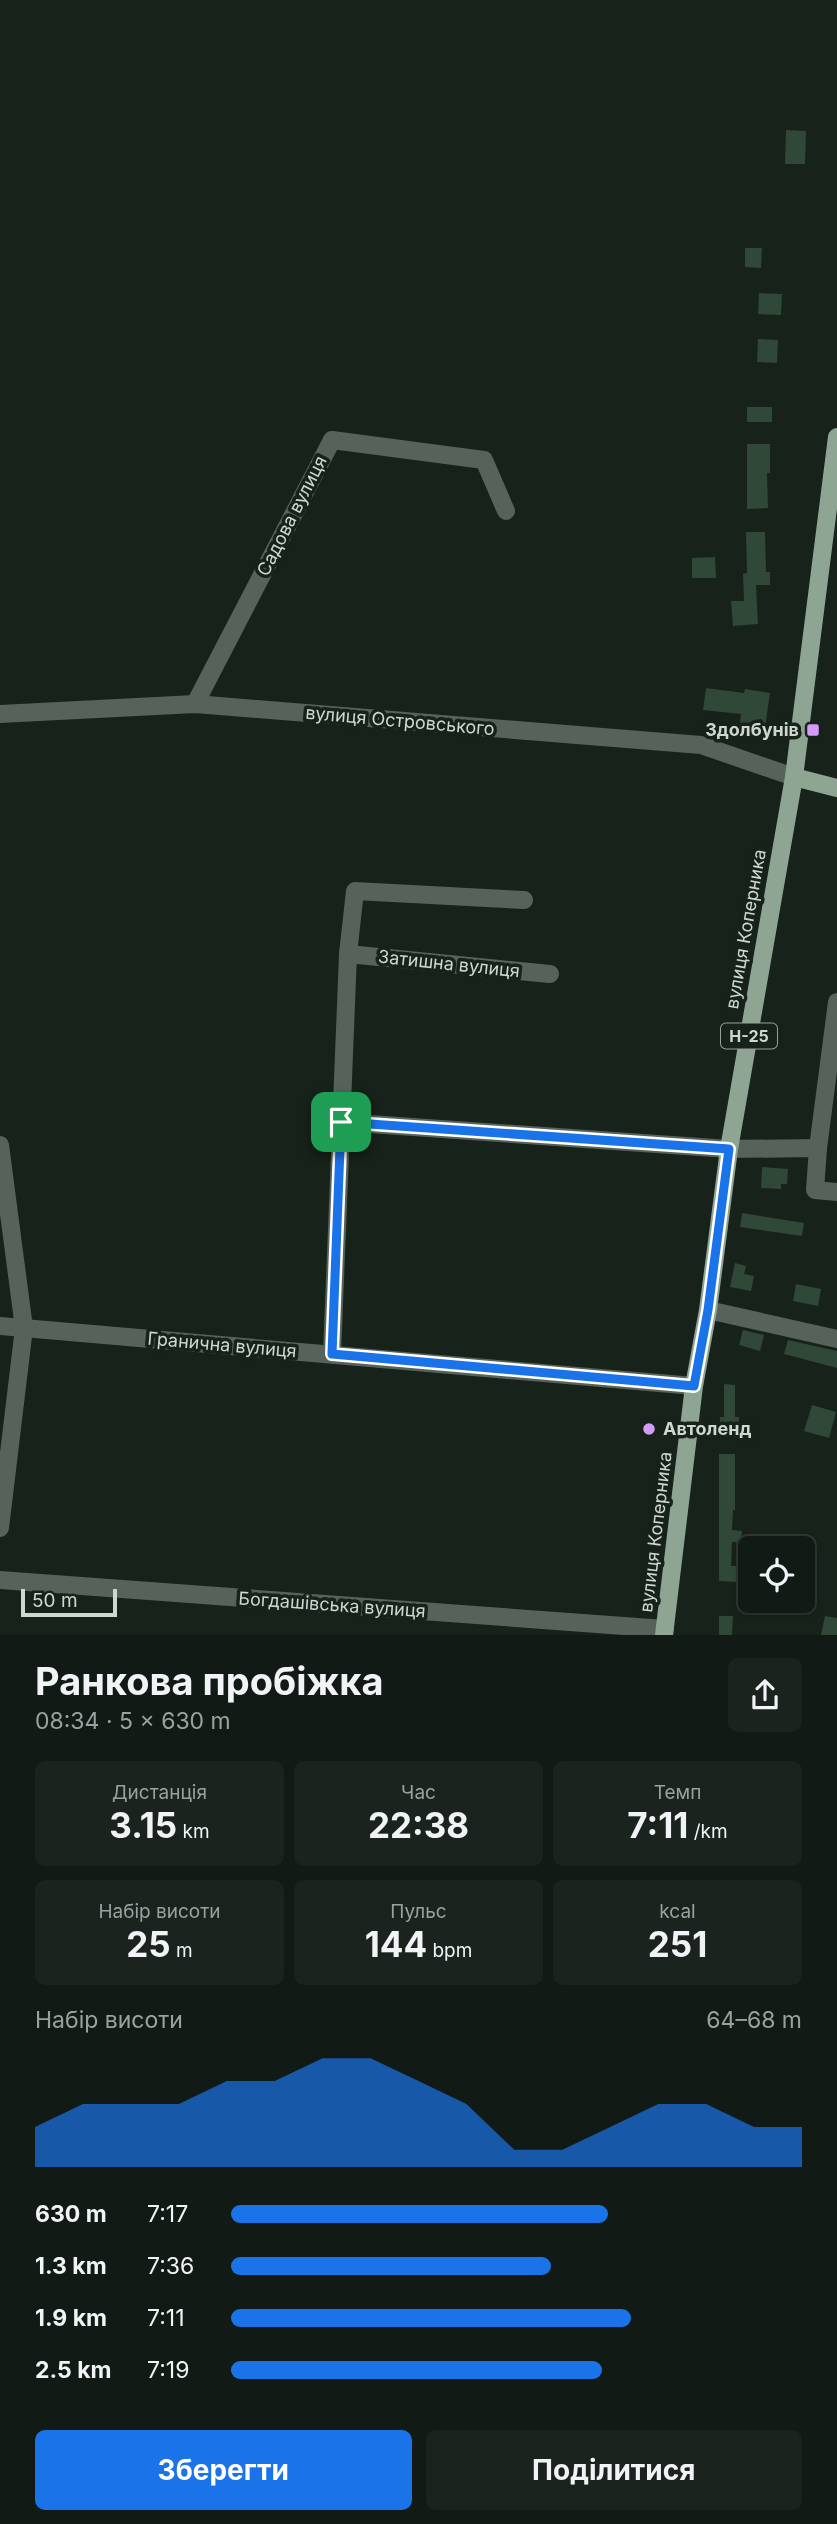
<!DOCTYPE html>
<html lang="uk">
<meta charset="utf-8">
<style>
:root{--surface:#111a14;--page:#1a231d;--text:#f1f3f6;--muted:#9ca1a0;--line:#303834;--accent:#1a73e8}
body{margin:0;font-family:Inter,sans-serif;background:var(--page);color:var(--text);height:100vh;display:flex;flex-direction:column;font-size:26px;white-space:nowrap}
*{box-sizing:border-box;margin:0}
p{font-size:23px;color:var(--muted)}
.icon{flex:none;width:38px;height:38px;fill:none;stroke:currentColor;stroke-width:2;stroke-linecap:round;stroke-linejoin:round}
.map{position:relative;height:1635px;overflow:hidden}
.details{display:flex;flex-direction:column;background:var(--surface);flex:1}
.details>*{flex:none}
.buttons{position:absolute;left:738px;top:1536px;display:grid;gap:14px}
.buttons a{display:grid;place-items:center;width:77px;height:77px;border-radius:10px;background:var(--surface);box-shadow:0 2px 5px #0004,0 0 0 2px var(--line);font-size:35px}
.scale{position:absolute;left:21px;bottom:18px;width:96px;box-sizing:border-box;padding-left:7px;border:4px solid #cfd7d1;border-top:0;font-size:19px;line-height:24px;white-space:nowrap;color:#cfd7d1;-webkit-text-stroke:5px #17221a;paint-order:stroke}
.pin{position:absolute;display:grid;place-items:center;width:60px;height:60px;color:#fff;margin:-30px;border-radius:14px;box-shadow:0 4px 10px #0006}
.round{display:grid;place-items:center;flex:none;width:74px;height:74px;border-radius:10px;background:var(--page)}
.overview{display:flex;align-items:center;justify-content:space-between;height:119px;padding:0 35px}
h1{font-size:38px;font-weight:700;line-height:52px}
.stats{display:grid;grid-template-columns:repeat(3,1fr);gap:10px;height:119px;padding:7px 35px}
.stats div{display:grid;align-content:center;border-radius:10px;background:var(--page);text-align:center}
.stats b{font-size:35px;font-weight:700}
.stats small{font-size:19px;font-weight:400}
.stats p{font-size:19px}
.chart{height:196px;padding:14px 35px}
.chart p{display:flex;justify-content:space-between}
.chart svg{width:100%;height:126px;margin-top:7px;fill:var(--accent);opacity:.7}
.primary-button{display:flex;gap:14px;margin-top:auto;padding:14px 35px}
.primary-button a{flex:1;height:80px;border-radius:10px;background:var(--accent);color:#fff;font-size:28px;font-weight:700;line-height:80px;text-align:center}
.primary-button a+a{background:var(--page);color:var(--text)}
ul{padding:0 35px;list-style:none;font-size:23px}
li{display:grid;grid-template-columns:112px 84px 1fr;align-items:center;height:52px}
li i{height:18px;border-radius:9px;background:var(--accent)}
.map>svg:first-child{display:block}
.building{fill:#304837}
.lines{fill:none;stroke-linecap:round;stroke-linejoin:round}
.minor{stroke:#57625a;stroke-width:18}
.major{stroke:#8fa594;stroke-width:18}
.route-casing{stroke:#fff;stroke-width:14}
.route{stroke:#1a73e8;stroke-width:9}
.poi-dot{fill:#d39cfc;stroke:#17221a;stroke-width:2.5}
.labels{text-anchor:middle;stroke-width:7;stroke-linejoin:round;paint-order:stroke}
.shield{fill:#17221a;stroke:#98a19a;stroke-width:2}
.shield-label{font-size:16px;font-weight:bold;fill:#cfd7d1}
.street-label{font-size:18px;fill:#cfd7d1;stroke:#17221a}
.poi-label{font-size:18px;font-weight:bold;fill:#cfd7d1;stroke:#17221a;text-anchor:end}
</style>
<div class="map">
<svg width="837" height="1635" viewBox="0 0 837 1635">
<rect width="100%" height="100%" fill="#17221a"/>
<g class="building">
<path d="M786,130l20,1 -1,33h-20z"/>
<path d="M745,248h17l-1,20 -16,-1z"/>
<path d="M759,293l23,1 -1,21 -23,-1z"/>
<path d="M758,339l20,1 -1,23 -20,-1z"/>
<rect x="747" y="407" width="25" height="15"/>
<path d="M747,444h23v29h-3l1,35 -21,1z"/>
<path d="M746,532h19l1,40h4v13h-14l2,39 -25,2 -2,-25h13l-1,-27 4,-1z"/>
<path d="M715,557l1,21h-24v-20z"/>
<path d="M706,688l38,5 1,-4 25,4 -6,42 -25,-4 2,-17 -38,-4z"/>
<path d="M762,1167l26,2 -1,15h-6v5l-20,-1z"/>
<path d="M742,1213l62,10 -2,13 -62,-9z"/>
<path d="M735,1263l11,3 -2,8 10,2 -3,15 -21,-4z"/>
<path d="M796,1284l25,5 -3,17 -25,-5z"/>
<path d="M743,1330l21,5 -4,16 -21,-6z"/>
<path d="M788,1340l49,11v17l-53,-14z"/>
<path d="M724,1384l11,1v32h4v18h-20l1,-18h4z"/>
<path d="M812,1405l24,7 -7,26 -25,-7z"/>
<path d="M719,1454h16v56h-2l-1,20 10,1 -1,11h-9l-1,24h7v16l-19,-1z"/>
<path d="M719,1616h14l-1,19h-13z"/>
<path d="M825,1616l12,2v17h-16z"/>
</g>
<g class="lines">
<g class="minor">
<path d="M195,704l137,-264 152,20 22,51"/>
<path d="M0,714l195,-10 506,41 93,32"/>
<path d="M348,954l202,20"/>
<path d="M341,1122l388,27 89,-1 -3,42 22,2"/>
<path d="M0,1145l24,183 -24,200"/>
<path d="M818,1148l19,-146"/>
<path d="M708,1310l129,29"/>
<path d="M0,1326l694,60"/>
<path d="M332,1354l16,-400 7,-63 169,9"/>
<path d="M0,1580l665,49"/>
</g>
<g class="major">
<path d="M794,777l43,11"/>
<path d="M664,1635l30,-249 14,-76 21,-161 65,-372 43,-340"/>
</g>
</g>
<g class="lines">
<defs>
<path id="route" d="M341,1122l388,27 -21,161 -14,76 -362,-32z"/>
</defs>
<use href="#route" class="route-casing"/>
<use href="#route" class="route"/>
</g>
<g class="poi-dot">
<rect x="806" y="723" width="14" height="14" rx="3.5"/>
<circle cx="649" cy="1429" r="7"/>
</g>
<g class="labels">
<rect class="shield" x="721" y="1023.5" width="56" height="25" rx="5"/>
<g class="shield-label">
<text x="749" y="1042">Н-25</text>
</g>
<g class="street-label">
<text transform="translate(292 516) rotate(-63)" y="6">Садова вулиця</text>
<text transform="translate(400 721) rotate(5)" y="6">вулиця Островського</text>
<text transform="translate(746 929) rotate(-80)" y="6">вулиця Коперника</text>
<text transform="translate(449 964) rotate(6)" y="6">Затишна вулиця</text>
<text transform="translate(222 1345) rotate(5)" y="6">Гранична вулиця</text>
<text transform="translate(656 1532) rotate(-83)" y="6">вулиця Коперника</text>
<text transform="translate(332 1605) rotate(4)" y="6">Богдашівська вулиця</text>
</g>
<g class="poi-label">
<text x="799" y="736">Здолбунів</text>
<text x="663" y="1435" text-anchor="start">Автоленд</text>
</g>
</g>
</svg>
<div class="buttons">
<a><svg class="icon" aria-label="locate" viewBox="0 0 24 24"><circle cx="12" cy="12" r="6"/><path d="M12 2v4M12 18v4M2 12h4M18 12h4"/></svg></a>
</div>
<div class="scale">50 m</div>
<div class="pin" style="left:341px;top:1122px;background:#1e9e55"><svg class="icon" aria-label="arrive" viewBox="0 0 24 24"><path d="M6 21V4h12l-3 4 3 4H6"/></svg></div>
</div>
<section class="details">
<div class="overview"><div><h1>Ранкова пробіжка</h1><p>08:34 · 5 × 630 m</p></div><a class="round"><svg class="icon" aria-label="share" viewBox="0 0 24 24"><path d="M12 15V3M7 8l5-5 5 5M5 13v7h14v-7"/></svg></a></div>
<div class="stats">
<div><p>Дистанція</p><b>3.15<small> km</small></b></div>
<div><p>Час</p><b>22:38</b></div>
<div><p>Темп</p><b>7:11<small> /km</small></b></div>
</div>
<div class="stats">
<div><p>Набір висоти</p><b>25<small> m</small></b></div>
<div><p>Пульс</p><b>144<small> bpm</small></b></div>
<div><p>kcal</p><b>251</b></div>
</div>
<div class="chart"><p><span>Набір висоти</span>64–68 m</p>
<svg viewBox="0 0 160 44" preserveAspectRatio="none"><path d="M0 44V30L10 22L20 22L30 22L40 14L50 14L60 6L70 6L80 14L90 22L100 38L110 38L120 30L130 22L140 22L150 30L160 30V44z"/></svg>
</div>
<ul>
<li><b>630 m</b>7:17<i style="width:66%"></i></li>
<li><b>1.3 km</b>7:36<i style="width:56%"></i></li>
<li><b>1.9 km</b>7:11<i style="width:70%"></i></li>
<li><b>2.5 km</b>7:19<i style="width:65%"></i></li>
</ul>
<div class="primary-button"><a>Зберегти</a><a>Поділитися</a></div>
</section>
